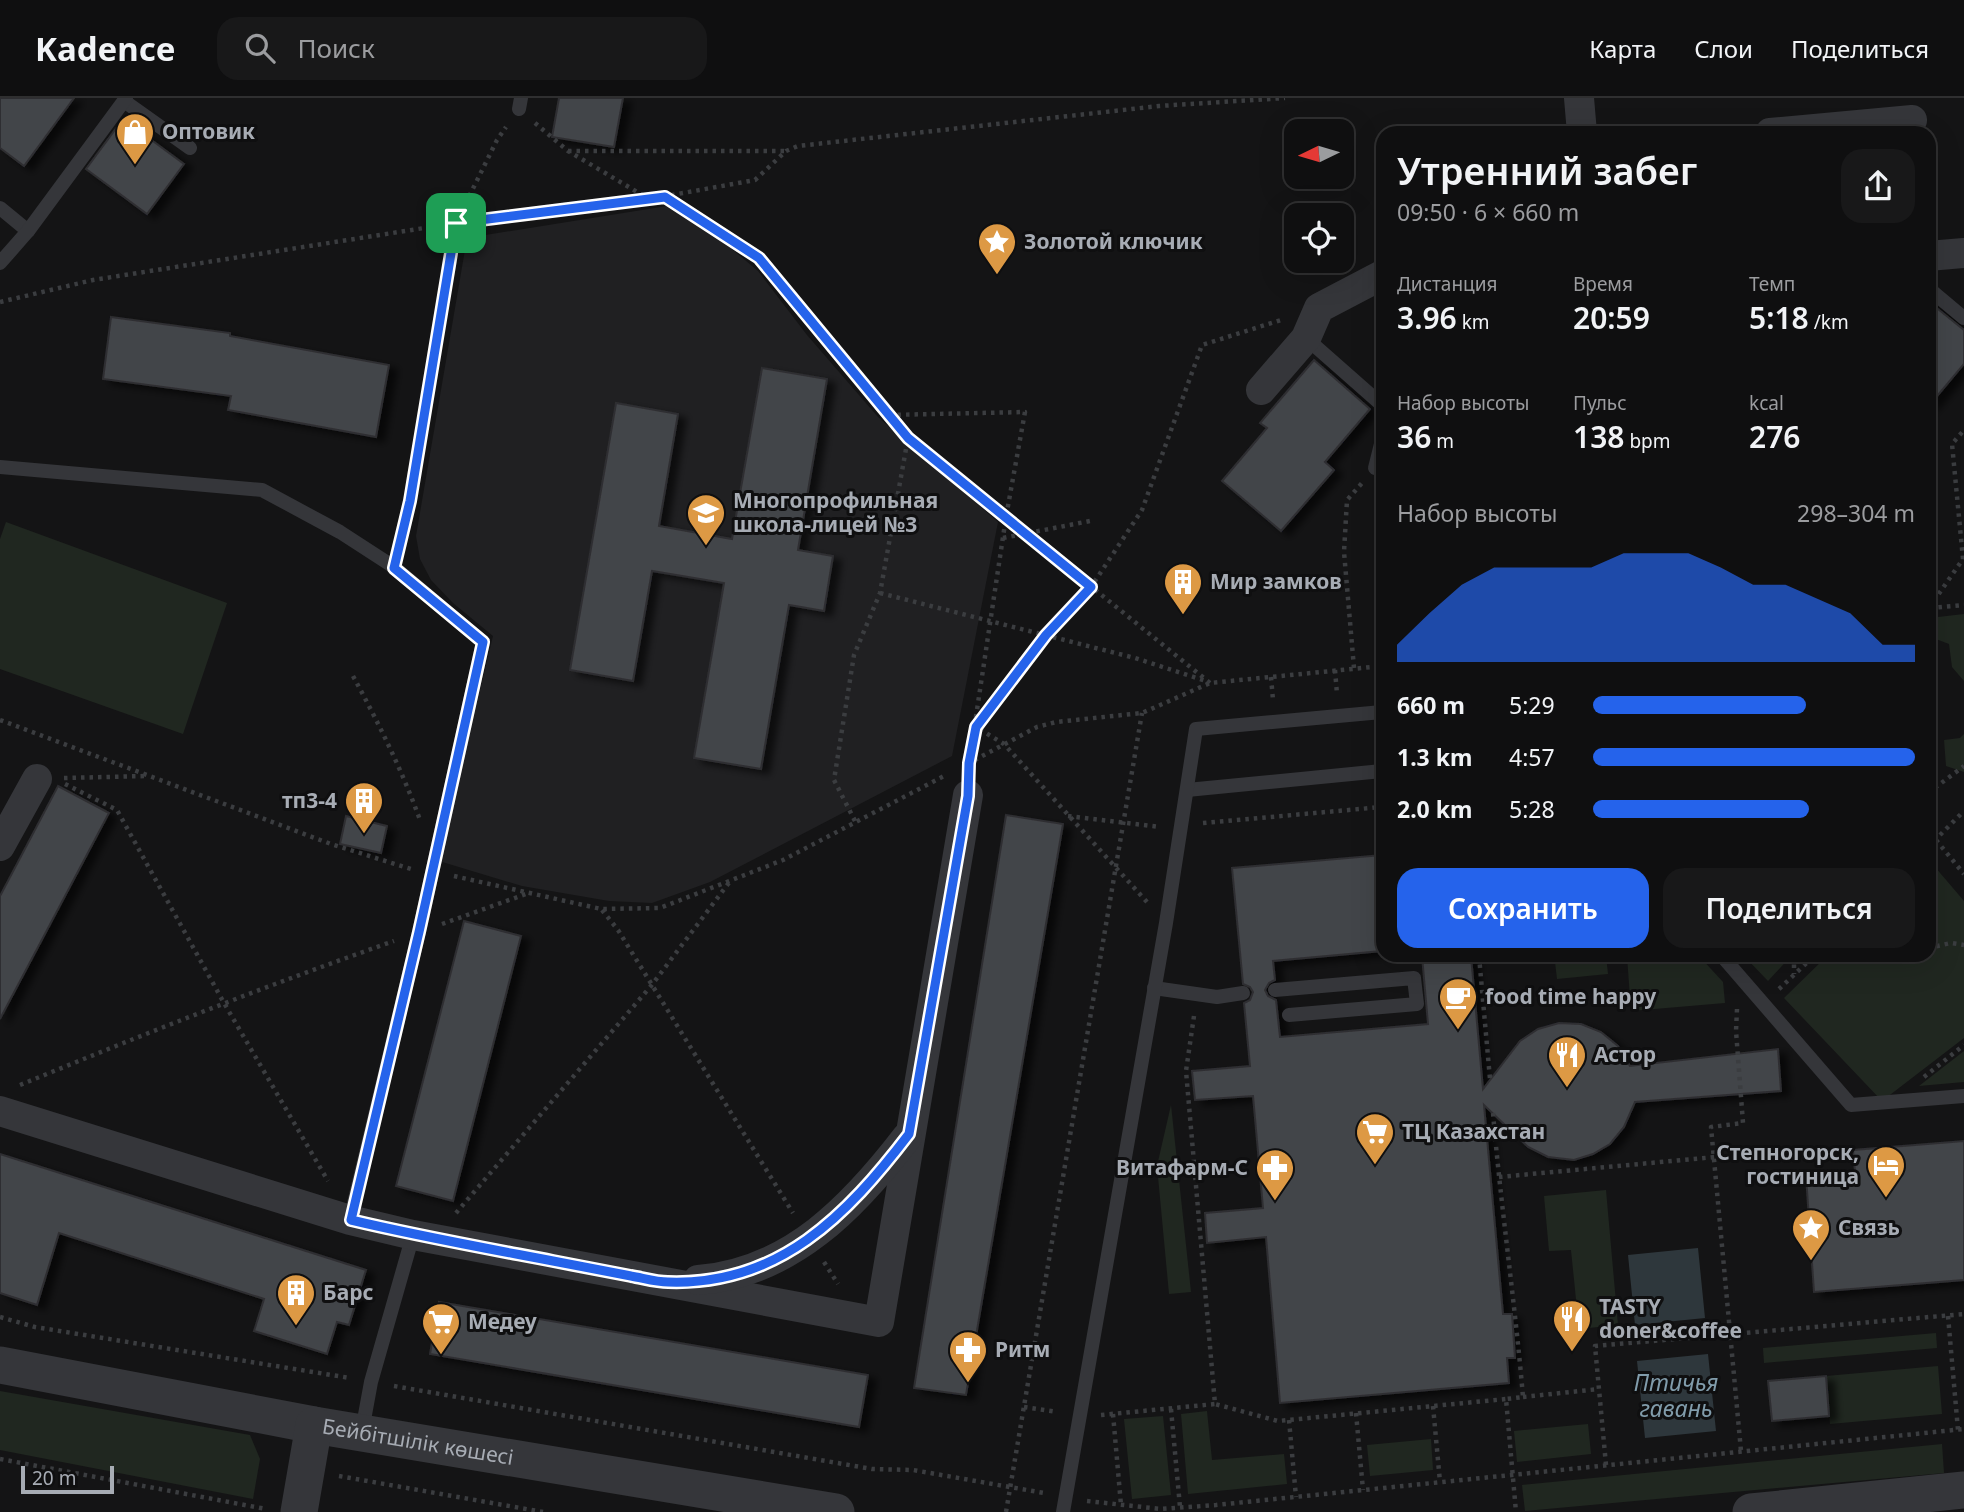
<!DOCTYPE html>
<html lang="ru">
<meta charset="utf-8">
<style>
:root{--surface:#0f0f10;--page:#181819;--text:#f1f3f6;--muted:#9b9c9f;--line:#2f2f30;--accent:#2563eb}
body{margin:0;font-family:"Noto Sans",sans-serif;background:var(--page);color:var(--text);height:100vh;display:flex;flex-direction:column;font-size:26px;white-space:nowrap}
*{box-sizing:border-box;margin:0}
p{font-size:23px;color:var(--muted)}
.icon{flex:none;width:38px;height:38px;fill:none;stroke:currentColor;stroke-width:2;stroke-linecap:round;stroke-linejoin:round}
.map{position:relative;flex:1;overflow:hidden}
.sheet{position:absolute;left:1376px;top:28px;width:560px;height:836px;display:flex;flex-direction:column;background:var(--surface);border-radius:21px;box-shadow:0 7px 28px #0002,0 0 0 2px var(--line)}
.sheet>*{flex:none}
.needle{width:46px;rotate:265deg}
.fabs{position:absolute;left:1284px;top:21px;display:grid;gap:14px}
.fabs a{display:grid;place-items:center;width:70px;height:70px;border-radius:14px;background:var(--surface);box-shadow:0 7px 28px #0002,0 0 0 2px var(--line);font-size:35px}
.scale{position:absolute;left:21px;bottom:18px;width:93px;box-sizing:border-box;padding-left:7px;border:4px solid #a7acb4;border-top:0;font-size:19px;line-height:24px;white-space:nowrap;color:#a7acb4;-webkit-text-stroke:5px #0f0f10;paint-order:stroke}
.pin{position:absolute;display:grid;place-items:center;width:60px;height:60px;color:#fff;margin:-30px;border-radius:14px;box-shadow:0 4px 10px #0006}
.round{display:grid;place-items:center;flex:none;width:74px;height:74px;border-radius:21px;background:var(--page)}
.head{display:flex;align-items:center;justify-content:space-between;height:119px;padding:0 21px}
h1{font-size:38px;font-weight:600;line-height:52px}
.metrics{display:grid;grid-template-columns:repeat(3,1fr);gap:10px;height:119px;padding:7px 21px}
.metrics div{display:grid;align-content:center}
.metrics b{font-size:30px;font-weight:600}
.metrics small{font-size:19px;font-weight:400}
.metrics p{font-size:19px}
.chart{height:196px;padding:14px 21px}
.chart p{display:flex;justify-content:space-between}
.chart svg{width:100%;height:126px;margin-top:7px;fill:var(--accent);opacity:.7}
.action{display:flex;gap:14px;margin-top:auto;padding:14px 21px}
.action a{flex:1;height:80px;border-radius:21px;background:var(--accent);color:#fff;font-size:28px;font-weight:600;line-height:80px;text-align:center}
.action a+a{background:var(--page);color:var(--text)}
ul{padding:0 21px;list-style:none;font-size:23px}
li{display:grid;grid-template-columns:112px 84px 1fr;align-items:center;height:52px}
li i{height:18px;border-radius:9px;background:var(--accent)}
header{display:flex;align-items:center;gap:42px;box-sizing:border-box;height:98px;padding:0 35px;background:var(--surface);border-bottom:2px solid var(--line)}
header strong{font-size:33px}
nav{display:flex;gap:38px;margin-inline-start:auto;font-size:24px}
.search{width:490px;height:63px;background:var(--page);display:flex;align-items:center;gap:18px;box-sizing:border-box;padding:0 24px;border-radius:21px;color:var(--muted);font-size:26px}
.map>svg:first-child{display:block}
.built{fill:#202022}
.green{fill:#202720}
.water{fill:#2e373c}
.building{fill:#434448;stroke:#2e2e31;stroke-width:2;filter:url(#shadow)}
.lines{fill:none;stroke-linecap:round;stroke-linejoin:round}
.path{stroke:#3b3d40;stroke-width:4.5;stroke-dasharray:3.5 5;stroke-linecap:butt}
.service{stroke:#35363a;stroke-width:14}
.minor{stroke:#35363a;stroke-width:30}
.tertiary{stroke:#35363a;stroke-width:37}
.route-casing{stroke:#fff;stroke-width:14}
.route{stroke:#2563eb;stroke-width:9}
.labels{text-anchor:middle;stroke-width:6;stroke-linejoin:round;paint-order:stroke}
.poi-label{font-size:21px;font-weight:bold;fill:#a7acb4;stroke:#0f0f10;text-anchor:start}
.street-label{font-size:21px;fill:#a7acb4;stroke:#0f0f10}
.water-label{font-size:23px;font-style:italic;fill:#819cab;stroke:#0f0f10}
</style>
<header>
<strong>Kadence</strong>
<div class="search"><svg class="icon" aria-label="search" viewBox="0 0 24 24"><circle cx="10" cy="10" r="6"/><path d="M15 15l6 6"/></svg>Поиск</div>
<nav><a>Карта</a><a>Слои</a><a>Поделиться</a></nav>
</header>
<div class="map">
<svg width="1964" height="1414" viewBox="0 0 1964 1414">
<defs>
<filter id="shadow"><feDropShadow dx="8" dy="4.5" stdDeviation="3.5" flood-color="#0009"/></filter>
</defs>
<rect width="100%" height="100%" fill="#141415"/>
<path class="built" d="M667,108l41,23 50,42 49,64 71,82 120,105 -46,234 -242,126 -58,21 -43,-2 -87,-15 -83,-25 54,-225 -40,-33 -22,-23 -11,-21 -4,-23 51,-298z"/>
<g class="green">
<path d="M6,424l221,81 -44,131 -183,-65v-130z"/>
<path d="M1964,516v67l-12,-14 -3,-23 -21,-8 1,-18z"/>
<path d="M1964,636v38l-18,-6 -2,-26 16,-2z"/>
<path d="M1929,762l35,41v137l-82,63 -98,-103 43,-42h101v-46l3,-15z"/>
<path d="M1563,858h43l2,18 -51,5 -2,-17h9z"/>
<path d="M1627,858h72l24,26 2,21 -94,8z"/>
<path d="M1744,858h47l-23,25z"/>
<path d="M1964,952v32l-45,4 45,-35z"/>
<path d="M1171,1007l20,187 -22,2 -12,-128z"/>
<path d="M1606,1092l12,135 -39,4 -8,-79 -22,1 -5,-55z"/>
<path d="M1936,1235l1,15 -173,15 -1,-15z"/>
<path d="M1938,1268l4,48 -112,10 -4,-48z"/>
<path d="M0,1293l250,44 10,24 -7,40 -253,-49z"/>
<path d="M1207,1313l5,49 72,-6 3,30 -99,10 -7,-80z"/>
<path d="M1163,1318l8,79 -39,4 -8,-80z"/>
<path d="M1588,1326l3,30 -74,8 -3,-31z"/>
<path d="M1431,1341l2,31 -63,6 -3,-31z"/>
<path d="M1942,1346l2,29 -419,38 -3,-26z"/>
</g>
<g class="water">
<path d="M1698,1150l7,70 -70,7 -7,-70z"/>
<path d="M1708,1256l8,77 -71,7 -8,-77z"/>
</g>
<g class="building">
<path d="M0,0h74l-50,68 -24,-18z"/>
<path d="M559,0h64l-9,49 -62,-10z"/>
<path d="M123,21l61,45 -37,50 -61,-45z"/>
<path d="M1928,203l36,29v34l-36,43z"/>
<path d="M111,219l119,16v3l159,29 -13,72 -148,-27 3,-14 -128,-17z"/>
<path d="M1314,262l56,49 -45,53 9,8 -53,61 -59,-50 45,-53 -7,-5z"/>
<path d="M762,270l65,11 -29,171 35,6 -9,55 -35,-6 -28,164 -67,-11 30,-175 -72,-12 -19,110 -63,-11 46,-267 62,11 -19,112 73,13z"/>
<path d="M58,688l51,27 -109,206v-123z"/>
<path d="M1006,717l57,9 -97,571 -52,-7z"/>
<path d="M346,718l41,10 -6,27 -41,-9z"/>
<path d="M1382,757v96l-109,10 2,19 -6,3 -4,7 3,6 8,4 4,37 148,-13 -6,-68h49l12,133 37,-48 18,-12 21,-6 22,1 20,8 17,14 12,20 148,-17 3,42 -146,11 -11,25 -14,17 -17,10 -19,6 -26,-3 -20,-10 -44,-42 19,209h9l3,44h-8l2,25 -229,20 -14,-166 -59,6 -2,-30 58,-5 -10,-112 -58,4 -3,-29 58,-5 -6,-63 6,-3 3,-8 -3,-5 -7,-3 -11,-116z"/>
<path d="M464,823l57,15 -68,265 -57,-15z"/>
<path d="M1964,1043v139l-150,12 -8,-116 49,-4 -2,-22z"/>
<path d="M0,1056l366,116 -17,55 -12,-3 -10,32 -73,-23 10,-32 -205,-66 -22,72 -37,-12z"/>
<path d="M439,1204l429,73 -9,52 -429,-73z"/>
<path d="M1826,1278l3,40 -57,5 -4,-40z"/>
</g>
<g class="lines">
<g class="path">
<path d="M535,25l33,28 81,48"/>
<path d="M568,53h218"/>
<path d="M665,99l94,61 149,180 302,245"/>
<path d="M0,204l93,-22 363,-57 194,-24 105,-19 31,-29 12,-5 361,-40 126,-8"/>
<path d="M889,317l136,-3 -19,105 -37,246"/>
<path d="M1003,440l87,-17"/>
<path d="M399,447l11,-44 46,-278 41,-83 9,-13"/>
<path d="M880,495l255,65 71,23"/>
<path d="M1929,510l34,-49 -11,-115 12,-14"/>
<path d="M1930,510l34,-3"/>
<path d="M1354,570l-10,-116 3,-52 15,-17"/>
<path d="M1335,572l2,24"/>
<path d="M353,578c25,46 49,94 67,144"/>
<path d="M1271,579l2,23"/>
<path d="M0,622l331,124 80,25"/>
<path d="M967,666l70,-37 19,-5 86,-9 68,-30 172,-17"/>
<path d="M64,680l82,-2"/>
<path d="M65,686l52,26 107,193 104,178"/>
<path d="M1928,695l36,-27"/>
<path d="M1068,718l92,11"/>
<path d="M855,723l-21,-41 20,-125 26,-62 28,-155"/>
<path d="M1203,725l179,-16"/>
<path d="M1928,727l8,15 28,34"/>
<path d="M1928,749l36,-36"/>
<path d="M454,778l147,33 59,-1 123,-48 161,-84"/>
<path d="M1147,804l-143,-158 -28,-17 71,-92 44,-48 51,-77 60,-165 79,-25"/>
<path d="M602,812l16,20 175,283"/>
<path d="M442,826l84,-30"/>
<path d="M1928,850l23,-5 13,2"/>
<path d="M1479,858l11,123"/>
<path d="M1794,858v18"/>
<path d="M1876,858l3,2 11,-2"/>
<path d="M1779,891l35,-33"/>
<path d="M1737,911l-1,22 7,92 -32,4 30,324"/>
<path d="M1194,918l-8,55 29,333 63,17 228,-22"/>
<path d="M1924,979l40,-32"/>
<path d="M20,987c124,-51 248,-100 374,-144"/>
<path d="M1493,1015c8,95 22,189 30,284l-17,2 10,113"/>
<path d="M1499,1079l216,-20"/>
<path d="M456,1115l195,-227 80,-106"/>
<path d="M824,1164l14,22"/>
<path d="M1948,1218l10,114"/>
<path d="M0,1219l35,10 315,51"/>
<path d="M394,1288l478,83 41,1 131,23"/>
<path d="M1523,1299l76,-8"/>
<path d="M1433,1308l7,76"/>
<path d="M1024,1309l33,5"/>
<path d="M1171,1311l9,98"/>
<path d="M1356,1315l7,77"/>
<path d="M1113,1316l8,91"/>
<path d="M1101,1317l114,-11"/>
<path d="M1289,1322l7,77"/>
<path d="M0,1361l266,50"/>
<path d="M1606,1367l-11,-119 369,-32"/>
<path d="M339,1378l204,36"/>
<path d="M1087,1403l74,8 55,-4 748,-76"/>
<path d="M1006,1414l136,-799"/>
</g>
<g class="service">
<path d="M124,3l66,47"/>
<path d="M519,11l2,-11"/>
<path d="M0,110l28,23"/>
<path d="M0,165l28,-32 98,-133"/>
<path d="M1928,190l36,30"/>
<path d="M1306,240l76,67"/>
<path d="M0,369l262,23 78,42 54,35 89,75 -64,290 -69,288"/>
<path d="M1375,370l7,-28"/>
<path d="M1187,692l195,-19"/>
<path d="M1722,858l129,149 113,-9"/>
<path d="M1154,890l63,9 26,-4"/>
<path d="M1275,892l139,-12 3,26 -128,11"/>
<path d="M362,1333l9,-49 42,-147"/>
<path d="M1063,1414l103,-589 30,-194 186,-17"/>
</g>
<g class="minor">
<path d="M1579,0l3,35"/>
<path d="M1770,35l142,-13"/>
<path d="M1928,158l36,-3"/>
<path d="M1261,292l45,-52 13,-30 63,-33"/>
<path d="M0,748l37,-67"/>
<path d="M0,1013l350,109 63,15 466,87 89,-527"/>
<path d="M698,1182c93,-7 156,-74 209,-143"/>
</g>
<g class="tertiary">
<path id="s1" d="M0,1267l314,60 522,87"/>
<path d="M299,1414l15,-87"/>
<path d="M1751,1414l213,-22"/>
</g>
</g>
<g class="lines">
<defs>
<path id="route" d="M665,99l94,61 149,180 183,149 -45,48 -70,92 -7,36 -1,33 -59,338c-62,81 -130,152 -241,148 -12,0 -25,-4 -37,-6 -26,-5 -52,-10 -78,-15 -68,-13 -135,-25 -202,-41l68,-288 64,-290 -89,-74 16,-67 46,-278z"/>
</defs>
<use href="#route" class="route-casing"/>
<use href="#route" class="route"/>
</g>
<defs>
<symbol id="shop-pin" viewBox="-11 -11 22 30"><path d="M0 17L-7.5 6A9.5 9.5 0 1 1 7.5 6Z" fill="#d94" stroke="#0f0f10"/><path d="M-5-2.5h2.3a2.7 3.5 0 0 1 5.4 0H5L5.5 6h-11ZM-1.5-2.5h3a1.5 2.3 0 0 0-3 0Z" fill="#fff"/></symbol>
<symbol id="sight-pin" viewBox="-11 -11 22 30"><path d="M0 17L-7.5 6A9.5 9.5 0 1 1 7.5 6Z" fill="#d94" stroke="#0f0f10"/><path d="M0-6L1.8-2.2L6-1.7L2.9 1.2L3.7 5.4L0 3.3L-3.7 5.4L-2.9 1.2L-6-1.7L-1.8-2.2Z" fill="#fff"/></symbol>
<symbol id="school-pin" viewBox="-11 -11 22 30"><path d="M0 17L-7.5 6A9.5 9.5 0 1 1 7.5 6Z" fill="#d94" stroke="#0f0f10"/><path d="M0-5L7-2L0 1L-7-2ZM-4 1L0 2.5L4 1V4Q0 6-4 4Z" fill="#fff"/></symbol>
<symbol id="building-pin" viewBox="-11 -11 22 30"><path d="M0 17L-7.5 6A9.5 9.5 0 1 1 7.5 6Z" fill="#d94" stroke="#0f0f10"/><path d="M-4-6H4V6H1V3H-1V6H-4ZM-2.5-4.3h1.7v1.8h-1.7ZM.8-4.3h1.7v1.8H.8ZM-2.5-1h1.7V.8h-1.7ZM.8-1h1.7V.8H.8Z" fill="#fff"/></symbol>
<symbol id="cafe-pin" viewBox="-11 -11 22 30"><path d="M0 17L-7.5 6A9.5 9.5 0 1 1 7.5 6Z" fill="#d94" stroke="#0f0f10"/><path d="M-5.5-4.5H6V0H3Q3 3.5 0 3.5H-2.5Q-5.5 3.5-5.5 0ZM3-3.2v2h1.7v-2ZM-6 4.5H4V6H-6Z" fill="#fff"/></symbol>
<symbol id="restaurant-pin" viewBox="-11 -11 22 30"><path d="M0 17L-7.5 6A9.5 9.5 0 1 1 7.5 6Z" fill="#d94" stroke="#0f0f10"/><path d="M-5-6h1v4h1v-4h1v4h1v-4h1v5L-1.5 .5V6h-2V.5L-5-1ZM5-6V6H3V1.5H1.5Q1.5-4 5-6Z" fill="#fff"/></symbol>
<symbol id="supermarket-pin" viewBox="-11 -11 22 30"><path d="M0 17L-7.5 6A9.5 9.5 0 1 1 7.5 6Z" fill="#d94" stroke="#0f0f10"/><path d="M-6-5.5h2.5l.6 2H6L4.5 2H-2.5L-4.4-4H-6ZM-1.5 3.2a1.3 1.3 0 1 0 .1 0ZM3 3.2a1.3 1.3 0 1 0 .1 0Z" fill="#fff"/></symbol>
<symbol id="hotel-pin" viewBox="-11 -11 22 30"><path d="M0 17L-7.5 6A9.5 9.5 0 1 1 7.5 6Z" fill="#d94" stroke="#0f0f10"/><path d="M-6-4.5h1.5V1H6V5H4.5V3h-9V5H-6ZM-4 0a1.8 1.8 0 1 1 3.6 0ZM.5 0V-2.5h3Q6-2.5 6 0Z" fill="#fff"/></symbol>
<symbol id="pharmacy-pin" viewBox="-11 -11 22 30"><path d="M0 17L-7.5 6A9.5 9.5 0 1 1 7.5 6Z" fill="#d94" stroke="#0f0f10"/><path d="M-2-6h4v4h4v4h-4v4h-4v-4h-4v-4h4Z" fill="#fff"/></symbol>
</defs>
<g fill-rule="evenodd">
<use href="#shop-pin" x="113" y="12" width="44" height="60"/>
<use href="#sight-pin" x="975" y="122" width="44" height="60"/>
<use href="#school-pin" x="684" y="393" width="44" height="60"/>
<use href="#building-pin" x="1161" y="462" width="44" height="60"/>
<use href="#building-pin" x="342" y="681" width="44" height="60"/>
<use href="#cafe-pin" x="1436" y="877" width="44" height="60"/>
<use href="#restaurant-pin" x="1545" y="935" width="44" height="60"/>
<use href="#supermarket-pin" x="1353" y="1012" width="44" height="60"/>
<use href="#hotel-pin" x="1864" y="1045" width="44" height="60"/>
<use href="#pharmacy-pin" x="1253" y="1048" width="44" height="60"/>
<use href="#sight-pin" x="1789" y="1108" width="44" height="60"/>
<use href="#building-pin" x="274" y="1173" width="44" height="60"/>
<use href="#restaurant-pin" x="1550" y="1199" width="44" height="60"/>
<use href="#supermarket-pin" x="419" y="1202" width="44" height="60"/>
<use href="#pharmacy-pin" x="946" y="1230" width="44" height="60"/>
</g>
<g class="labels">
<g class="poi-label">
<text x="162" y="41">Оптовик</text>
<text x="1024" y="151">Золотой ключик</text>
<text x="733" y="410">Многопрофильная<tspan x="733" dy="24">школа-лицей №3</tspan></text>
<text x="1210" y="491">Мир замков</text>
<text x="337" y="710" text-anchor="end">тп3-4</text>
<text x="1485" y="906">food time happy</text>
<text x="1594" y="964">Астор</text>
<text x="1402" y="1041">ТЦ Казахстан</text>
<text x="1859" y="1062" text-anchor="end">Степногорск,<tspan x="1859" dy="24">гостиница</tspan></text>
<text x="1248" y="1077" text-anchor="end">Витафарм-С</text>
<text x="1838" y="1137">Связь</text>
<text x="323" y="1202">Барс</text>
<text x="1599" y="1216">TASTY<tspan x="1599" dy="24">doner&amp;coffee</tspan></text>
<text x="468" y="1231">Медеу</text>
<text x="995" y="1259">Ритм</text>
</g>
<g class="street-label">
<text dy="7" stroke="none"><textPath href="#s1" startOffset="425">Бейбітшілік көшесі</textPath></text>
</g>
<g class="water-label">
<text x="1676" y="1293">Птичья<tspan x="1676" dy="26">гавань</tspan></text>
</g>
</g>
</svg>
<div class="fabs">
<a><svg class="needle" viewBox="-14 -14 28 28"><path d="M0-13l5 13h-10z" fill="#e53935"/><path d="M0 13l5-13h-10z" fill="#9b9c9f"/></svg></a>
<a><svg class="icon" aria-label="locate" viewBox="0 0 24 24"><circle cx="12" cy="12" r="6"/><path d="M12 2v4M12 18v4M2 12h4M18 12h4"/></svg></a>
</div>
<div class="scale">20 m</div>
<div class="pin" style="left:456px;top:125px;background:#1e9e55"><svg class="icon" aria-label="arrive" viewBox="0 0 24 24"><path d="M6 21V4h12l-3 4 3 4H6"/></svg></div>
<section class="sheet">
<div class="head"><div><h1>Утренний забег</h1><p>09:50 · 6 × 660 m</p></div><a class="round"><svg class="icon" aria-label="share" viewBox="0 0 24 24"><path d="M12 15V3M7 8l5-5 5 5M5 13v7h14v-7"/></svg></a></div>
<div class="metrics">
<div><p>Дистанция</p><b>3.96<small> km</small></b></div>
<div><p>Время</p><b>20:59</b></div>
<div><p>Темп</p><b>5:18<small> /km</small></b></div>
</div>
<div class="metrics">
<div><p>Набор высоты</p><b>36<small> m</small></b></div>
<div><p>Пульс</p><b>138<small> bpm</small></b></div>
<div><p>kcal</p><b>276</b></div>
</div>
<div class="chart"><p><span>Набор высоты</span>298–304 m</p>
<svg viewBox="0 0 160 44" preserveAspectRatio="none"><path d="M0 44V38L10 27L20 17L30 11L40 11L50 11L60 11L70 6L80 6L90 6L100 11L110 17L120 17L130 22L140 27L150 38L160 38V44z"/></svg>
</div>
<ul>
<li><b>660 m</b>5:29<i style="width:66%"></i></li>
<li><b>1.3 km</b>4:57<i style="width:100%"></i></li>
<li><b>2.0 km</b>5:28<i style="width:67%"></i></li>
</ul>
<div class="action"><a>Сохранить</a><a>Поделиться</a></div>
</section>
</div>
